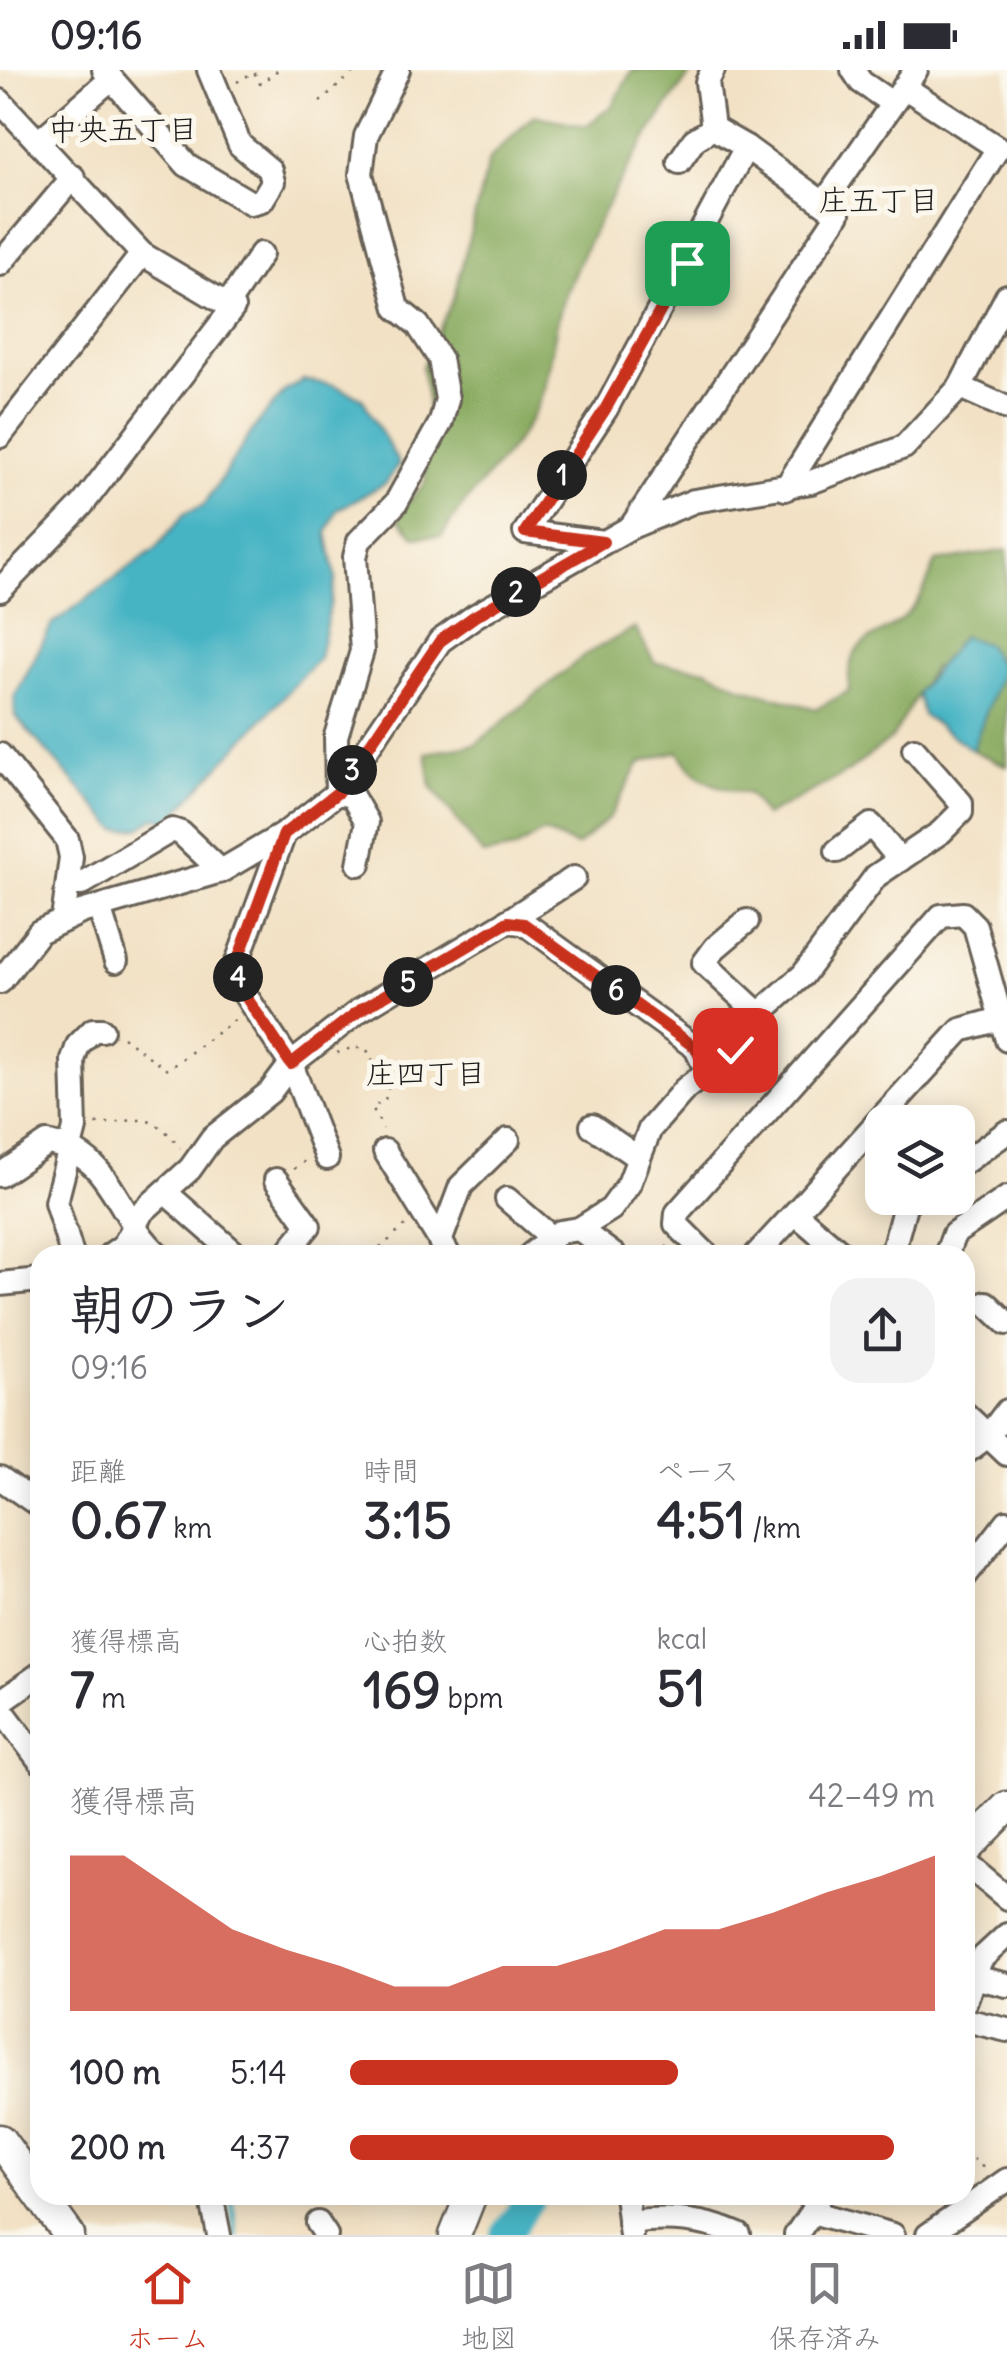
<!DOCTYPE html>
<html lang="ja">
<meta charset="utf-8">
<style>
:root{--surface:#fff;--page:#f2f2f3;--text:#2b2b33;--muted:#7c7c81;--line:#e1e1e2;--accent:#c8321e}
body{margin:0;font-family:Delius,"Klee One",sans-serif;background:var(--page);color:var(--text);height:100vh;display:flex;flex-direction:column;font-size:38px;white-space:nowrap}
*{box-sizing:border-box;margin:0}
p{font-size:32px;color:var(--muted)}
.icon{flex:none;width:55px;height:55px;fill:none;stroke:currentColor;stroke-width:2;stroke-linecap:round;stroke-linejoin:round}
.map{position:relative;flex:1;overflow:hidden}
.panel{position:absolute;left:30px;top:1175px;width:945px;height:960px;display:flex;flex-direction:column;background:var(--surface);border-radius:30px;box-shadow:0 5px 25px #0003}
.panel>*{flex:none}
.controls{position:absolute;left:865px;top:1035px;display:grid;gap:20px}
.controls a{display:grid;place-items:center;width:110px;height:110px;border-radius:20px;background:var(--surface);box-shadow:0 5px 25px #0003;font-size:50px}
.pin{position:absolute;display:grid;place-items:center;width:85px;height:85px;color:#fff;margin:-42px;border-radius:20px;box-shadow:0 5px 15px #0006}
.km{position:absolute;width:50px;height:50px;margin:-25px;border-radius:50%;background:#222;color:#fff;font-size:28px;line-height:50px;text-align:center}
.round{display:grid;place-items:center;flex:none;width:105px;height:105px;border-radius:30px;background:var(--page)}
.summary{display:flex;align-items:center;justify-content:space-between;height:170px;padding:0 40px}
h1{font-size:55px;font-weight:700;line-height:75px}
.figures{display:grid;grid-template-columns:repeat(3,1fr);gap:15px;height:170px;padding:10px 40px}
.figures div{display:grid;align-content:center}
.figures b{font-size:50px;font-weight:700}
.figures small{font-size:28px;font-weight:400}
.figures p{font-size:28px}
.chart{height:280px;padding:20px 40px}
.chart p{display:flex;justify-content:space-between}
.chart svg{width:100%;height:180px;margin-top:10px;fill:var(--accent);opacity:.7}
ul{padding:0 40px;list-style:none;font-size:32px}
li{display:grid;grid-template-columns:160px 120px 1fr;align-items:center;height:75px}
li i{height:25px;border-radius:12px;background:var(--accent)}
.status{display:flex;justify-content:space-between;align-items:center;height:70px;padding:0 50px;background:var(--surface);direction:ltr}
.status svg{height:28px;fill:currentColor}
.tab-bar{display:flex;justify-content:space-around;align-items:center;height:140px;border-top:2px solid var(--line);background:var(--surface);font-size:28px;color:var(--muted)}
.tab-bar a{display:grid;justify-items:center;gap:5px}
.tab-bar .active{color:var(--accent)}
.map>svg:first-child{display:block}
.forest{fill:#88aa5f;stroke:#52633e;stroke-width:2.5}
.water{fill:#47b4c4;stroke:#326870;stroke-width:2.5}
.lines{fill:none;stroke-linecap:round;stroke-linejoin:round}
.stream{stroke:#47b4c4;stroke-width:5}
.river{stroke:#47b4c4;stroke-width:30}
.minor-casing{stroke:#676157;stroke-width:28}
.major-casing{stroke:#676157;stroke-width:35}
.path{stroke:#676157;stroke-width:2.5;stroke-dasharray:2.5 8;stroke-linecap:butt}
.minor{stroke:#fff;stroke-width:22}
.major{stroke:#fff;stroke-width:30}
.route-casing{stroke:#fff;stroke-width:20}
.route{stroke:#c8321e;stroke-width:12}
.labels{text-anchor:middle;stroke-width:10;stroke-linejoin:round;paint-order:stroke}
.neighbourhood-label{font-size:30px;fill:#1c1c1c;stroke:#fbf7ec}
</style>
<div class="status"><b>09:16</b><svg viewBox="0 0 49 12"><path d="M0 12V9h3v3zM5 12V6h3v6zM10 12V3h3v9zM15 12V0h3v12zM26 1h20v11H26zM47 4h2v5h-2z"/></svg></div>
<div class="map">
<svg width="1007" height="2165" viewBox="0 0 1007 2165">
<rect width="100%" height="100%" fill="#fbf7ec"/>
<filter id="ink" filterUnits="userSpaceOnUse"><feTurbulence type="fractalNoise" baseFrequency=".01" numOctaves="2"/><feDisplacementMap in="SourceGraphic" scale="20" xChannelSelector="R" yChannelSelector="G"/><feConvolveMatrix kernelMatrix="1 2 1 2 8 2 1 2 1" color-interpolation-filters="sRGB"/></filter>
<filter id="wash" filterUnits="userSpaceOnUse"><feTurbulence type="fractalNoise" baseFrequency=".0048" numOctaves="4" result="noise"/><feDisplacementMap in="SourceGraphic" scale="40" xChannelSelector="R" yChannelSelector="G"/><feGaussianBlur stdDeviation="2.25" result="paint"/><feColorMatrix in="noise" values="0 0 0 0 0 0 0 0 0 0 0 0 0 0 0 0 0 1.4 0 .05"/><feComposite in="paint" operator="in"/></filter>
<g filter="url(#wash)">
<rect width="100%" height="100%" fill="#f2e1c4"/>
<g class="forest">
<path d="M632,0h62c-47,59 -102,155 -129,226 -14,35 -12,78 -28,111 -23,49 -69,83 -95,129l-27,1 -19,-21 29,-33 3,-79 -6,-37 32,-70 35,-138 45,-44 52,11 26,-20z"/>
<path d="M1007,480v216l-35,-16 30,-81 -69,-2 -41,71 -44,34 -83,44 -16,-22c-35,-7 -52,-12 -71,-43l-38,12 -31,55 -32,28 -34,-14 -28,17 -32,6 -52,-69 -5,-33 50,-9 110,-90 49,-26 20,35 51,6 35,18 75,22 33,-18c-4,-63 33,-44 66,-86 9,-11 14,-29 21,-43z"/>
</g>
<g class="water">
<path d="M303,310l31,5 28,13 37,66 -13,19 -49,27 -10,23 9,45 -17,80 -150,163 -13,-4 -16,11 -23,2 -102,-114 -1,-18 38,-74 104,-76 29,-35 19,-8 52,-80 29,-34z"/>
<path d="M962,566l24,8 16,25 -30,81 -49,-35 -6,-22z"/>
</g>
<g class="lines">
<path class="stream" d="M231,2125l5,40"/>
<path class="river" d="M506,2165l26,-40"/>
</g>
</g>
<g filter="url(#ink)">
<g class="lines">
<defs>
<g id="minor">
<path d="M104,0l83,95 64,38 11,-3 11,-18 -3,-12 -30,-25 -31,-75"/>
<path d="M713,0l-6,12 6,46 33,19"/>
<path d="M853,0l8,12 31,21"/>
<path d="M0,31l142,153 91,54 -151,197 -82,85"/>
<path d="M39,71l72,-62"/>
<path d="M679,92l15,-22 19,-12"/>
<path d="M824,133l92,-133"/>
<path d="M0,194l73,-87"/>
<path d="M227,235l34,-51"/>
<path d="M960,317l47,21"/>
<path d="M0,366l142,-182"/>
<path d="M785,419l213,-341 -94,-61"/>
<path d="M603,472l-78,-10 81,-123 140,-262 92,67 -207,313"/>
<path d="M0,685l67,84 4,18 -8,63"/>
<path d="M284,764l-48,131 4,22 51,77 36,94"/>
<path d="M837,781l34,-26 29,35"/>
<path d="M359,794l8,-42 -15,-26 -15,-3 -1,-57 26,-85 -7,-94 4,-16 37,-38 45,-81 6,-23 -7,-40 -22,-34 -21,-17 -36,-134 5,-38 32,-66"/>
<path d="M69,814h12l91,-54 9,3 40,38"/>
<path d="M99,837l17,54"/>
<path d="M508,851l66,-43"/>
<path d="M747,851l-32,27 -11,15 55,51"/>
<path d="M0,912l39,-50 42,-20 140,-41 63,-37 53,-41 103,-152 35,-25 156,-89 63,-26 117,-19 93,-35 56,-60 47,-91"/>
<path d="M707,1002l28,-22 17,-17 7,-19 44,-39 73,-99 65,-44 20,-20v-9l-47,-54"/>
<path d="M592,1056l45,31"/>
<path d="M385,1081l62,101"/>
<path d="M958,1097l49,-35"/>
<path d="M0,1105l47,-32c66,10 68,73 112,112"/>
<path d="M276,1110l33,46 -18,22"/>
<path d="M165,1122l72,63"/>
<path d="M507,1129l44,38"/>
<path d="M795,1143l166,-183 46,-13"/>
<path d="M579,1159l35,26"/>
<path d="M440,1172l21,-56 47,-46"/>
<path d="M72,1185l-16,-53 19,-74 -2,-68 5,-15 15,-15h9"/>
<path d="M110,1185l14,-10 18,-33 48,-43 22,-31 58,-46 21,-28 69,-54 148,-89 16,2 172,125 11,24 -22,17 -35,40 -21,55 -18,25 -32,20 -19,3 -30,23"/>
<path d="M707,1185l-31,-31 1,-11 264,-297 22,-2 12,12 32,114"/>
<path d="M756,1185l39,-42 49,42"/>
<path d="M887,1185l6,-5 13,-48 8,-4"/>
<path d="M946,1185l8,-21 53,-36"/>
<path d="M0,1214l40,-4"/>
<path d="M986,1233l21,20"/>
<path d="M965,1344l42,40"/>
<path d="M965,1383l23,-17 19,-25"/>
<path d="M0,1408l40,28"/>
<path d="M965,1506l42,-54"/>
<path d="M0,1632l40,-28"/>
<path d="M0,1638l40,53"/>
<path d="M965,1793l42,35"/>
<path d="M973,1907l34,8"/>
<path d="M965,1932l16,-43 26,-24"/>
<path d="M965,1950l42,10"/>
<path d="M211,2125l8,40"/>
<path d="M626,2125l5,40"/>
<path d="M812,2142l81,23"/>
<path d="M629,2152c39,-5 74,-3 110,13"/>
<path d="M318,2153l8,12"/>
<path d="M796,2165l22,-32 -1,-8"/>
<path d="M928,2165l79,-55"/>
</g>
<g id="major">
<path d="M965,1780l42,-43"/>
<path d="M0,2070l69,95"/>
<path d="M455,2165l16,-40"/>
</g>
</defs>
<use href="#minor" class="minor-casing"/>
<use href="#major" class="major-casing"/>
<g class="path">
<path d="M237,12l17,-10 6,12 18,-14"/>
<path d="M320,32l36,-32"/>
<path d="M123,967l44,33 69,-51"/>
<path d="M337,983l18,-6 12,3 21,39 -3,11 -13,7 11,22"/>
<path d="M96,1054c42,-2 54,-16 84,24"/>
<path d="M294,1099l14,-10"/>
<path d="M372,1185l33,-29"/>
<path d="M658,1185l10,-9"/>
<path d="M965,2082l21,18"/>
</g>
<use href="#minor" class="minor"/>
<use href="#major" class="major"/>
</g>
</g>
<g class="lines" filter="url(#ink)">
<defs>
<path id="route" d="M687,193l-81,145 -81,124 78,10 -128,74 -35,25 -103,152 -53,41 -48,131 4,23 51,76 69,-54 148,-88 16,2 172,124 11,24 28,-22"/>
</defs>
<use href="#route" class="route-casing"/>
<use href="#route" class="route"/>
</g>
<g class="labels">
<g class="neighbourhood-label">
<text x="123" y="70">中央五丁目</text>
<text x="879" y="141">庄五丁目</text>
<text x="426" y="1014">庄四丁目</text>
</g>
</g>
</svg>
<div class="controls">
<a><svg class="icon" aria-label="layers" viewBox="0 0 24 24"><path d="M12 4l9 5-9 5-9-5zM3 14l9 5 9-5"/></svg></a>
</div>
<div class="pin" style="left:687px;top:193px;background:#1e9e55"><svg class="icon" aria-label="arrive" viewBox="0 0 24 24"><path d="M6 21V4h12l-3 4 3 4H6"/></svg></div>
<div class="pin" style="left:735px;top:980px;background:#d93025"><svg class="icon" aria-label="check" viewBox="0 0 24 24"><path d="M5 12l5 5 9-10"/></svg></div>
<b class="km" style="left:562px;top:405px">1</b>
<b class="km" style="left:516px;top:522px">2</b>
<b class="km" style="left:352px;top:700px">3</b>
<b class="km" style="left:238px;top:907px">4</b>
<b class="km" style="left:408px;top:912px">5</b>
<b class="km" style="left:616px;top:920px">6</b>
<section class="panel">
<div class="summary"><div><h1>朝のラン</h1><p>09:16</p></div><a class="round"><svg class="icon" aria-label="share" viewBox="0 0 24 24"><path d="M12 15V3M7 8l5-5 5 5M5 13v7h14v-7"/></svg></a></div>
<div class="figures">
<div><p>距離</p><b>0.67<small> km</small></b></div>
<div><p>時間</p><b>3:15</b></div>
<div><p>ペース</p><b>4:51<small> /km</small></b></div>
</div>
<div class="figures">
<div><p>獲得標高</p><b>7<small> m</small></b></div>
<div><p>心拍数</p><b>169<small> bpm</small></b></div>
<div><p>kcal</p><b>51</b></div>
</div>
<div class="chart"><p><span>獲得標高</span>42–49 m</p>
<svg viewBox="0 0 160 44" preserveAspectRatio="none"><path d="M0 44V6L10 6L20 15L30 24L40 29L50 33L60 38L70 38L80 33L90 33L100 29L110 24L120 24L130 20L140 15L150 11L160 6V44z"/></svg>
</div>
<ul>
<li><b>100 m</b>5:14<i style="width:56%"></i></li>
<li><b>200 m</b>4:37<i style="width:93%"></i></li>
</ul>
</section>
</div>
<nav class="tab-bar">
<a class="active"><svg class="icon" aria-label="home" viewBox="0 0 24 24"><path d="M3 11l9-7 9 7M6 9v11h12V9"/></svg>ホーム</a>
<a><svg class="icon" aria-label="map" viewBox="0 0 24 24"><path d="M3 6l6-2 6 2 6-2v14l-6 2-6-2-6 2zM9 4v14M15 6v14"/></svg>地図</a>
<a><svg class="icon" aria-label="saved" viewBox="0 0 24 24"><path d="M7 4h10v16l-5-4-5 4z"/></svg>保存済み</a>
</nav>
